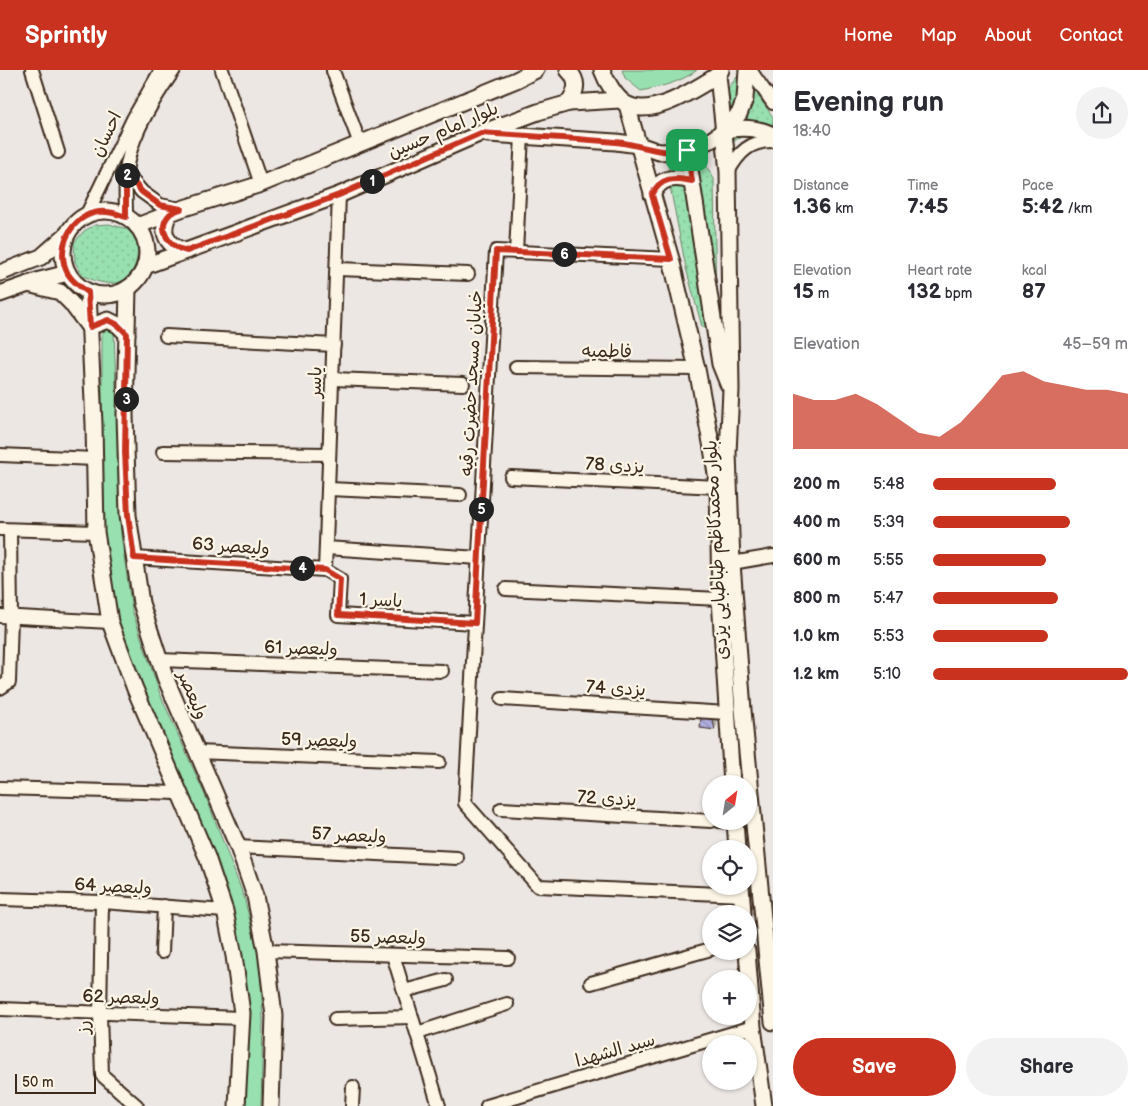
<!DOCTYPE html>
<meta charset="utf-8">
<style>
:root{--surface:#fff;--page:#f2f2f3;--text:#2b2b33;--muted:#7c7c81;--accent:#c8321e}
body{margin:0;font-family:"Balsamiq Sans","Playpen Sans Arabic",sans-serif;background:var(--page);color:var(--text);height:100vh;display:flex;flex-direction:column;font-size:19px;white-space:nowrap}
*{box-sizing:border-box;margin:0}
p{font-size:16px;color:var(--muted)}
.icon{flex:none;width:28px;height:28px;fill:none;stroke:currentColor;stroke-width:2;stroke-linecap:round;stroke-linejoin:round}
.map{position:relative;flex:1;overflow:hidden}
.drawer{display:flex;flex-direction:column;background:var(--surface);width:375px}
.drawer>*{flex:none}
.needle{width:32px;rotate:30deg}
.buttons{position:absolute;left:702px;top:705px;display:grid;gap:10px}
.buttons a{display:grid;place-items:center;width:55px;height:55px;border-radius:50%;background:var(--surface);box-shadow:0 1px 4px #0004;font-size:25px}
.scale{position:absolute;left:15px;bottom:12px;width:81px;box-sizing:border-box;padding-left:5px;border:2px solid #3b2a1e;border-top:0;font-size:14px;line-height:18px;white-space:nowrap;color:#3b2a1e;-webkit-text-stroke:4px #fcf5e5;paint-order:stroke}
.pin{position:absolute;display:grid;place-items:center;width:42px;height:42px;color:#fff;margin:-21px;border-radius:10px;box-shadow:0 2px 8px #0006}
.km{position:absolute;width:25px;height:25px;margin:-12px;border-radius:50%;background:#222;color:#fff;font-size:14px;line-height:25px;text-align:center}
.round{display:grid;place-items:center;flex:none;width:52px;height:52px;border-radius:26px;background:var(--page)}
.overview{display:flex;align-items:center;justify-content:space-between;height:85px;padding:0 20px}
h1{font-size:28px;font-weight:800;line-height:38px}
.metrics{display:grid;grid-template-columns:repeat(3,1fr);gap:8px;height:85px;padding:5px 20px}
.metrics div{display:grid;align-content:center}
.metrics b{font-size:21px;font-weight:800}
.metrics small{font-size:14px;font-weight:400}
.metrics p{font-size:14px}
.chart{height:140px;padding:10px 20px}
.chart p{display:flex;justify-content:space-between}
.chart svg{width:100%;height:90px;margin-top:5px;fill:var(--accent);opacity:.7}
.primary-button{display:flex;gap:10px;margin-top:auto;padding:10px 20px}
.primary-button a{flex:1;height:58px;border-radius:30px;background:var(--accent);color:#fff;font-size:20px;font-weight:800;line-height:58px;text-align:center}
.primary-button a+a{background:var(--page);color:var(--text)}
ul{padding:0 20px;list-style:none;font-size:16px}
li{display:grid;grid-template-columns:80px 60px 1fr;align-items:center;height:38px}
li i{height:12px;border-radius:6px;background:var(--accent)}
header{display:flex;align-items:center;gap:30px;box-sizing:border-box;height:70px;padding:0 25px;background:var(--accent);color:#fff}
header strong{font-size:24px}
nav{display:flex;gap:28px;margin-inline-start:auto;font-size:18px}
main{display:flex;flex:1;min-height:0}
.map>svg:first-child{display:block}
.grass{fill:url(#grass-dots);stroke:#6a8566}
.green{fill:#98e0af;stroke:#6a8566}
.building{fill:url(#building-back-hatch);stroke:#3b2a1e;filter:url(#shadow)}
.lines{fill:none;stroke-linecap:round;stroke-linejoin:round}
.minor-casing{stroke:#3b2a1e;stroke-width:16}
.major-casing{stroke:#3b2a1e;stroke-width:19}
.minor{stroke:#fcf5e5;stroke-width:12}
.major{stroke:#fcf5e5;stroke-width:15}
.route-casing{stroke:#fff;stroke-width:10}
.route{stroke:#c8321e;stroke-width:6}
.labels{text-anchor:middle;stroke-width:4.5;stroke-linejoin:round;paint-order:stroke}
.street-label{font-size:18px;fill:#3b2a1e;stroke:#fcf5e5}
</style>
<header>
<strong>Sprintly</strong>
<nav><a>Home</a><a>Map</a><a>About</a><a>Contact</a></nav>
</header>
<main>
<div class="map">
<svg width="773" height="1036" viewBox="0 0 773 1036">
<defs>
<pattern id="grass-dots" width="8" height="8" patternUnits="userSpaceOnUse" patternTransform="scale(1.25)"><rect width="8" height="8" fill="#98e0af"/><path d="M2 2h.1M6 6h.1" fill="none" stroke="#84c096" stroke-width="1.8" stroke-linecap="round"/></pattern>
<pattern id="building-back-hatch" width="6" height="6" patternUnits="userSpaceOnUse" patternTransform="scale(1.25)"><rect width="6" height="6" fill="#b0afe0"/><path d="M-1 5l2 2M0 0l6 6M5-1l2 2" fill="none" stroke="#908fb5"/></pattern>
<filter id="shadow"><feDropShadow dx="3.5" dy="-3.5" stdDeviation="0" flood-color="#0004"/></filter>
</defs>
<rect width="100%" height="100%" fill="#ede7e4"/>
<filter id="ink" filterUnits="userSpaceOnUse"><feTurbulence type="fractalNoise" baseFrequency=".02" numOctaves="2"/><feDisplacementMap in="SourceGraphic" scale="10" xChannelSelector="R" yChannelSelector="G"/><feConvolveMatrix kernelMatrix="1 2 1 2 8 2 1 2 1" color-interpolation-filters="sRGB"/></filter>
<g filter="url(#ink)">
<g class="grass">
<path d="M741,1l32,46v11l-21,3 -20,11 -4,-53z"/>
<path d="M690,83l12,5 12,21 2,131 -1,17h-13l-16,-59 -19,-97 6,-11z"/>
<path d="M109,154c6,2 14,3 19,6 17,12 10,49 -12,53 -11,2 -23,-3 -33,-7l-8,-14 -1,-19 10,-12 11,-6z"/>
</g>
<g class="green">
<path d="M622,0h75c-15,12 -37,17 -56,21l-16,-13z"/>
<path d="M107,257l7,4 7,204 11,75 28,84 48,108 36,95 16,64 3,59 -2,86h-17l3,-66 -1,-54 -11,-59 -98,-250 -21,-66 -12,-81 -2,-56v-145z"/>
</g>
<path class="building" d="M701,646h11l3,14 -15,-2z"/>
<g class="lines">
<defs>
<g id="minor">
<path d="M32,0l26,82"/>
<path d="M222,0l39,114"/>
<path d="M750,0l23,33"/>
<path d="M333,1l27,73"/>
<path d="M728,102c11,-20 22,-31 45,-31"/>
<path d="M126,103l16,19 18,13 21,4"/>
<path d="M86,146l47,-97 28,-49"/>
<path d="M126,147c0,-14 -1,-28 0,-43 2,-35 28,-76 48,-104"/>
<path d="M516,182l6,-117"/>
<path d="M671,189l-175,-8 -31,552 73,83 204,9"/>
<path d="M338,199l130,5"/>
<path d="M166,266l168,9"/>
<path d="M516,297l181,2"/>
<path d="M333,309l130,5"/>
<path d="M163,382l166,2"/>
<path d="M0,385l95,4"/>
<path d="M511,407l207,10"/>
<path d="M329,419l131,6"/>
<path d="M0,459l96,3"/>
<path d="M326,478l153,10"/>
<path d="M134,488l191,12 15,9 -2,36 137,8"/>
<path d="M732,493l41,-7"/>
<path d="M325,500l14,-375"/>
<path d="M506,519l214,10"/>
<path d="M0,546l110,6"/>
<path d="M160,590l282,11"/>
<path d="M0,618l9,-6 2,-65 -1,-87"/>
<path d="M502,629l225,14"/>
<path d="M197,682l242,10"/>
<path d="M0,718l179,5"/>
<path d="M501,739l210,12"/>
<path d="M719,751l16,1"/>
<path d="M238,777l219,11"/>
<path d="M0,829l102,3 123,9"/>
<path d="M102,832l-2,112 2,61 35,31"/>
<path d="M266,881l242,7"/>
<path d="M162,882l2,-46"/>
<path d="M393,885l46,151"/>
<path d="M591,913l120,-34"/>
<path d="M404,921l42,-11"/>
<path d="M0,939l241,9"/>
<path d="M335,949l77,-2"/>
<path d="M417,963l90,-29"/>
<path d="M352,1036l1,-19"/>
<path d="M487,1036l266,-79"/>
</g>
<g id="major">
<path d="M568,0c11,11 9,20 1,33"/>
<path d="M602,0c4,11 14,28 24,34 26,15 70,-16 92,-29l3,-5"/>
<path d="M718,5l10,97 3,218 -3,63 4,110 11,147 30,312"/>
<path d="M627,35l44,154 26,110 15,79 6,39 2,112 12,185"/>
<path d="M724,60c17,-3 33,-3 49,5"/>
<path d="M488,64l128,8 23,3 20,7 21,-1 31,-11 7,-5 21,-21 6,-15 2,-29"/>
<path d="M687,80l33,214 8,20"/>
<path d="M652,125c8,-18 23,-19 39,-14"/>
<circle cx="105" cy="183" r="42"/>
<path d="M170,143c-11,18 -4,34 17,38"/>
<path d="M137,156l44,-17 80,-25 255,-104 20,-10"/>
<path d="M145,196l194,-71 142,-62 57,-21 31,-9 51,-3"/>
<path d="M0,203l41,-16 26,-23"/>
<path d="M28,214l32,8 11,11 18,24 19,-7 10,5 9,9"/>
<path d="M128,218l-3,127 3,100 13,88 24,74 73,170 17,49 11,55 8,65 -3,90"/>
<path d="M88,222l6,132 2,108 14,90 25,67 72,168 18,54 9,45 8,57 -5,93"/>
<path d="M0,224l40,-14 28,-7"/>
<path d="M735,751l2,28"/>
<path d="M741,816l2,28"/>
<path d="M747,881l6,76 11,79"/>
</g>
</defs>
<use href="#minor" class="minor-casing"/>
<use href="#major" class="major-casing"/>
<use href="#minor" class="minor"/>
<use href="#major" class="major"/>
</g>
</g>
<g class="lines" filter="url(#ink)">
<defs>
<path id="route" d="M481,63c45,3 90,5 134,9 25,2 47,14 72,8l5,31c-17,-4 -32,-4 -40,14l19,64 -175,-8 -21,372 -137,-8 2,-36 -15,-9 -191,-12 -6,-43 -3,-63 2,-118 -9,-9 -10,-5 -18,7 -2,-35c-8,-5 -15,-10 -20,-18 -14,-25 3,-59 31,-62 10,-1 18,2 27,5v-44l16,19 18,13 21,4c-3,1 -9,3 -11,5 -15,15 0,34 17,37l152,-56z"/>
</defs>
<use href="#route" class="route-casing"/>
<use href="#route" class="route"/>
</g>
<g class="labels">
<g class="street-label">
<text transform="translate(443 60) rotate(-23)" y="6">بلوار امام حسین</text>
<text transform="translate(106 64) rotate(-64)" y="6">احسان</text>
<text transform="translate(607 281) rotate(1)" y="6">فاطمیه</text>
<text transform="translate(315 312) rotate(-88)" y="6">یاسر</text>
<text transform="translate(471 313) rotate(-87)" y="6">خیابان مسجد حضرت رقیه</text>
<text transform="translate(615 395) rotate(3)" y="6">یزدی 78</text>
<text transform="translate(231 476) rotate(4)" y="6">ولیعصر 63</text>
<text transform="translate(716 480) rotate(-93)" y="6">بلوار محمدکاظم طباطبایی یزدی</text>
<text transform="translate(381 530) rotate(3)" y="6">یاسر 1</text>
<text transform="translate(301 578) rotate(2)" y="6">ولیعصر 61</text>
<text transform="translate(616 618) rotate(3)" y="6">یزدی 74</text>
<text transform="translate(193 625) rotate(67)" y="6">ولیعصر</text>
<text transform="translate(319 670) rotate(2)" y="6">ولیعصر 59</text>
<text transform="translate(607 728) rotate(3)" y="6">یزدی 72</text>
<text transform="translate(349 765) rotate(3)" y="6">ولیعصر 57</text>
<text transform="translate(113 816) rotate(3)" y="6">ولیعصر 64</text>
<text transform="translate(388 867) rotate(2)" y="6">ولیعصر 55</text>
<text transform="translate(121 927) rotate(2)" y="6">ولیعصر 62</text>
<text transform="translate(83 957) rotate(-91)" y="6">رز</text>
<text transform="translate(615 980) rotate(-16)" y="6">سید الشهدا</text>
</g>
</g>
</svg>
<div class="buttons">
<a><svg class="needle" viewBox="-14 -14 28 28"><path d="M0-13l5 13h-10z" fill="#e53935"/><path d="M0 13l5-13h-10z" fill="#7c7c81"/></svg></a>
<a><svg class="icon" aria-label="locate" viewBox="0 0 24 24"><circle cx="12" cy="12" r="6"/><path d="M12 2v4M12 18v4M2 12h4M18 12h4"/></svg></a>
<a><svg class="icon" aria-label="layers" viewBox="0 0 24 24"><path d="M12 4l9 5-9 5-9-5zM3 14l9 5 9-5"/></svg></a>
<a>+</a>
<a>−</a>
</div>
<div class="scale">50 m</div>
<div class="pin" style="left:687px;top:80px;background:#1e9e55"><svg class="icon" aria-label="arrive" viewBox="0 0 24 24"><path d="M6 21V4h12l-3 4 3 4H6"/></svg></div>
<b class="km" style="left:372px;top:111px">1</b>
<b class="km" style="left:127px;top:105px">2</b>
<b class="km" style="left:126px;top:329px">3</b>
<b class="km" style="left:302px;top:498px">4</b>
<b class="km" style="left:481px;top:439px">5</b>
<b class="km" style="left:564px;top:184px">6</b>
</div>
<section class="drawer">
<div class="overview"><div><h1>Evening run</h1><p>18:40</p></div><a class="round"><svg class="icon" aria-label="share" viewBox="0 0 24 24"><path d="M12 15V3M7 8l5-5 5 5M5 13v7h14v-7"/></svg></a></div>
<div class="metrics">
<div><p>Distance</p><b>1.36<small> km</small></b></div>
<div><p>Time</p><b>7:45</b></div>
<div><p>Pace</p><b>5:42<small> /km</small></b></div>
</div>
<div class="metrics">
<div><p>Elevation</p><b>15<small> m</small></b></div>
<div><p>Heart rate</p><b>132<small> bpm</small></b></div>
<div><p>kcal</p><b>87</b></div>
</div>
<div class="chart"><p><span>Elevation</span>45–59 m</p>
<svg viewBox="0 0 160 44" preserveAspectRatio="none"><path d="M0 44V17L10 20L20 20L30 17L40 22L50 29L60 36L70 38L80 31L90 20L100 8L110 6L120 11L130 13L140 15L150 15L160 17V44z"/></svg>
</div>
<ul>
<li><b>200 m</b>5:48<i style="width:63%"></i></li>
<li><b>400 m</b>5:39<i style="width:70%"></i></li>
<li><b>600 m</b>5:55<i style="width:58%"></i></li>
<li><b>800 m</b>5:47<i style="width:64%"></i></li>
<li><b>1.0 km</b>5:53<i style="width:59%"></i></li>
<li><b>1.2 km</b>5:10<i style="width:100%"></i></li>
</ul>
<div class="primary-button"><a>Save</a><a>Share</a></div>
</section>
</main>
